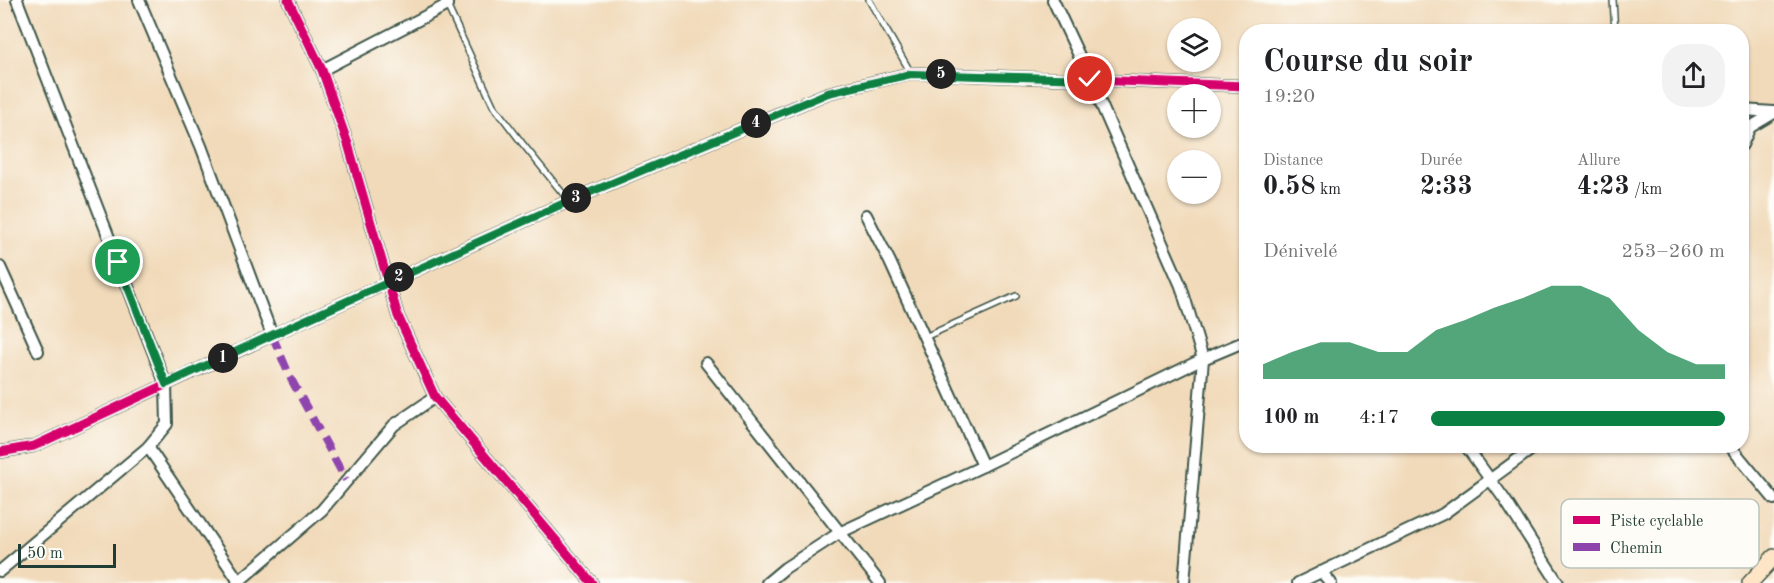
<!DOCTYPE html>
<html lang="fr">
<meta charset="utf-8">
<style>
:root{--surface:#fff;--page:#f2f2f2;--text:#202124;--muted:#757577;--accent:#0b8043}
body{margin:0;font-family:"Old Standard TT",serif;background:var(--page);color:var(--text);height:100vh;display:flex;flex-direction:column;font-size:22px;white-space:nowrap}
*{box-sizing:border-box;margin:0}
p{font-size:20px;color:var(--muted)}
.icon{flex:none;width:33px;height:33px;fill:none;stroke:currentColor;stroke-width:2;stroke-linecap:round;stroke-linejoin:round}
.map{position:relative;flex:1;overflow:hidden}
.details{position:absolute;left:1239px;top:24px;width:510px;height:429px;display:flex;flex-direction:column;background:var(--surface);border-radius:24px;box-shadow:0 2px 4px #0004}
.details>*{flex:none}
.buttons{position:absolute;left:1167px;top:18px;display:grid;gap:12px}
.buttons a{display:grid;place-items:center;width:54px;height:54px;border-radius:50%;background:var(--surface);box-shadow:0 2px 4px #0004;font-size:30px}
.scale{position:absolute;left:18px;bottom:15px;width:98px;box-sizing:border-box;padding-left:6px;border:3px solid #1f3d34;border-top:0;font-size:16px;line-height:21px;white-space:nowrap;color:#1f3d34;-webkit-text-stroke:4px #fdfcf7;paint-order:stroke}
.pin{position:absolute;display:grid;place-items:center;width:51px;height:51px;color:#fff;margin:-26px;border:3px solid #fff;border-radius:50%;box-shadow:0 2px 6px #0007}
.km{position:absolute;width:30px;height:30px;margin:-15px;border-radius:50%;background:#222;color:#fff;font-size:16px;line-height:30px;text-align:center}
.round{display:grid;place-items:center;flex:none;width:63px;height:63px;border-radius:24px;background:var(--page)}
.head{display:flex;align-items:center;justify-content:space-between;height:102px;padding:0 24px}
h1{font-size:33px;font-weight:700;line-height:45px}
.stats{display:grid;grid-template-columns:repeat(3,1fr);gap:9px;height:102px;padding:6px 24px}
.stats div{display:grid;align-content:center}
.stats b{font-size:26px;font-weight:700}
.stats small{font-size:16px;font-weight:400}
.stats p{font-size:16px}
.chart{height:168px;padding:12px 24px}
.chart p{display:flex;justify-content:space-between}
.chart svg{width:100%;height:108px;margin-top:6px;fill:var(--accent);opacity:.7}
ul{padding:0 24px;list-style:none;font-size:20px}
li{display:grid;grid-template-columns:96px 72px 1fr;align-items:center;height:45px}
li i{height:15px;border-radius:8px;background:var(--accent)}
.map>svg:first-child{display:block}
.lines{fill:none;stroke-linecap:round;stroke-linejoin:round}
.lane-casing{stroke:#3e5548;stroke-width:8}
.street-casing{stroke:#3e5548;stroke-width:14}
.secondary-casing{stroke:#3e5548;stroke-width:18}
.lane{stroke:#fff;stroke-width:5}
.street{stroke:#fff;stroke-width:10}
.secondary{stroke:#fde5c5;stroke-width:15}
.quiet{stroke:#8e44ad;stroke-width:8;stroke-dasharray:15 8;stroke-linecap:butt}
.cycleway-casing{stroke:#fdfcf7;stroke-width:13}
.cycleway{stroke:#d6006c;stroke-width:9}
.route-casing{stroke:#fff;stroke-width:12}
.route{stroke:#0b8043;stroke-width:8}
.key{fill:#fdfcf7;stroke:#bac3bc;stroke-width:1.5}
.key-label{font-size:16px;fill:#1f3d34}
</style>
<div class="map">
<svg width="1774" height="583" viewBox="0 0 1774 583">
<rect width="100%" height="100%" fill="#fdfcf7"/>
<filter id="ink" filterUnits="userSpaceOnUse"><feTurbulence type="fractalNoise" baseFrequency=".0167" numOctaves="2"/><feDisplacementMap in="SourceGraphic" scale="12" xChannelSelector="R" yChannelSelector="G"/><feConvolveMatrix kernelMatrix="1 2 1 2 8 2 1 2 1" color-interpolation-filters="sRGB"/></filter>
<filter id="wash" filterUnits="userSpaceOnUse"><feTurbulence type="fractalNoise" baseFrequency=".008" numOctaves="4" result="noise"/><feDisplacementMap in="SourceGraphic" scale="24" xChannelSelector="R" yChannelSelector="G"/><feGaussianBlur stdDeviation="1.35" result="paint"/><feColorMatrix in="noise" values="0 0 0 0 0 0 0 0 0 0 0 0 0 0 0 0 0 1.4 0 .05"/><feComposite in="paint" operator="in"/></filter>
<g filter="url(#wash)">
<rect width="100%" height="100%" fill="#f1daba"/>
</g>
<g filter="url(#ink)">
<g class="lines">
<defs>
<g id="lane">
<path d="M869,0l42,73"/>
<path d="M1613,0l2,32"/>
<path d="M447,5l46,100 29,38 47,58"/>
<path d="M925,337l91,-41"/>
</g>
<g id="street">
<path d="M139,0l62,146 71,189"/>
<path d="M288,0l34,70 26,74 50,172 37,81 157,186"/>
<path d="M1053,0l37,79 91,207 22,73 -19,224"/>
<path d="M322,70l125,-65v-5"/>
<path d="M1742,110l32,2"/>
<path d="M1742,132l32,-19"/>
<path d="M1742,145l7,-16"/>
<path d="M866,215l24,47 93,204"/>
<path d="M0,267l38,84"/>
<path d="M706,363l174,220"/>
<path d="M1466,446l39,54 53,83"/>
<path d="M1730,446l44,53"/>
<path d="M148,447l92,136"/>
<path d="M0,452l34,-6 238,-111 297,-134 259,-108 83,-20 335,13"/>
<path d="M0,571l148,-124 19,-23 -1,-39 -149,-385"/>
<path d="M1321,572l10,11"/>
<path d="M237,583l85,-73 72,-85 41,-28"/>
<path d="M767,583l18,-15 54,-35 144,-67 220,-107 43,-18"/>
<path d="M1298,583l145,-69 93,-68"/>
</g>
<path id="secondary" d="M1750,583l24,-26"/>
</defs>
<use href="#lane" class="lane-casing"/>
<use href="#street" class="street-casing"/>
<use href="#secondary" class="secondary-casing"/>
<use href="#lane" class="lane"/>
<use href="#street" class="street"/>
<use href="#secondary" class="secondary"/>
<path class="quiet" d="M272,335l19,44 55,101"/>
<defs>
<g id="cycleway">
<path d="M288,0l34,70 26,74 50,172 37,81 157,186"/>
<path d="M0,452l34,-6 238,-111 297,-134 259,-108 83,-20 335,13"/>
</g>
</defs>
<use href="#cycleway" class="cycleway-casing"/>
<use href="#cycleway" class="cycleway"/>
</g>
</g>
<g class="lines" filter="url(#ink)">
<defs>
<path id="route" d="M118,262l48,122 106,-49 297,-134 259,-108 83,-19 179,5"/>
</defs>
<use href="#route" class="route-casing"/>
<use href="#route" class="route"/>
</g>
<rect x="1561" y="499" width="198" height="69" rx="9" class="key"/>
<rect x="1573" y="516" width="27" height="8" fill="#d6006c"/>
<rect x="1573" y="543" width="27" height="8" fill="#8e44ad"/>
<g class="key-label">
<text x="1610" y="526">Piste cyclable</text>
<text x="1610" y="553">Chemin</text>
</g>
</svg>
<div class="buttons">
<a><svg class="icon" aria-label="layers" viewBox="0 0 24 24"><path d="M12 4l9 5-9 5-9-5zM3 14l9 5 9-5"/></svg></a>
<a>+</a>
<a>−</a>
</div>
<div class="scale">50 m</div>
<div class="pin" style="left:118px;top:262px;background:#1e9e55"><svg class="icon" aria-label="arrive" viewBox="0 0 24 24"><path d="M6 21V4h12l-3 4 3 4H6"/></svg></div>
<div class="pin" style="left:1090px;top:79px;background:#d93025"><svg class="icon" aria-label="check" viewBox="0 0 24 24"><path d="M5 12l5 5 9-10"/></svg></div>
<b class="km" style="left:223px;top:358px">1</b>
<b class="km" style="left:399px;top:277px">2</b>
<b class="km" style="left:576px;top:198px">3</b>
<b class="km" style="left:756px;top:123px">4</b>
<b class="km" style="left:941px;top:74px">5</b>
<section class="details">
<div class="head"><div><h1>Course du soir</h1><p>19:20</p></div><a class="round"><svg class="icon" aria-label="share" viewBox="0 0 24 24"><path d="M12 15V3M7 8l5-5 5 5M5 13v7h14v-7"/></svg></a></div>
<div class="stats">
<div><p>Distance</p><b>0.58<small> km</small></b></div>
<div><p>Durée</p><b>2:33</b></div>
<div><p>Allure</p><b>4:23<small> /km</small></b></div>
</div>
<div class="chart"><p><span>Dénivelé</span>253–260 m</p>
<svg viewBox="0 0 160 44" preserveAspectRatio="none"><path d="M0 44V38L10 33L20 29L30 29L40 33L50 33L60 24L70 20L80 15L90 11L100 6L110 6L120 11L130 24L140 33L150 38L160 38V44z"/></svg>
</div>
<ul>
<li><b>100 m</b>4:17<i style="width:100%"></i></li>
</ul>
</section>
</div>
